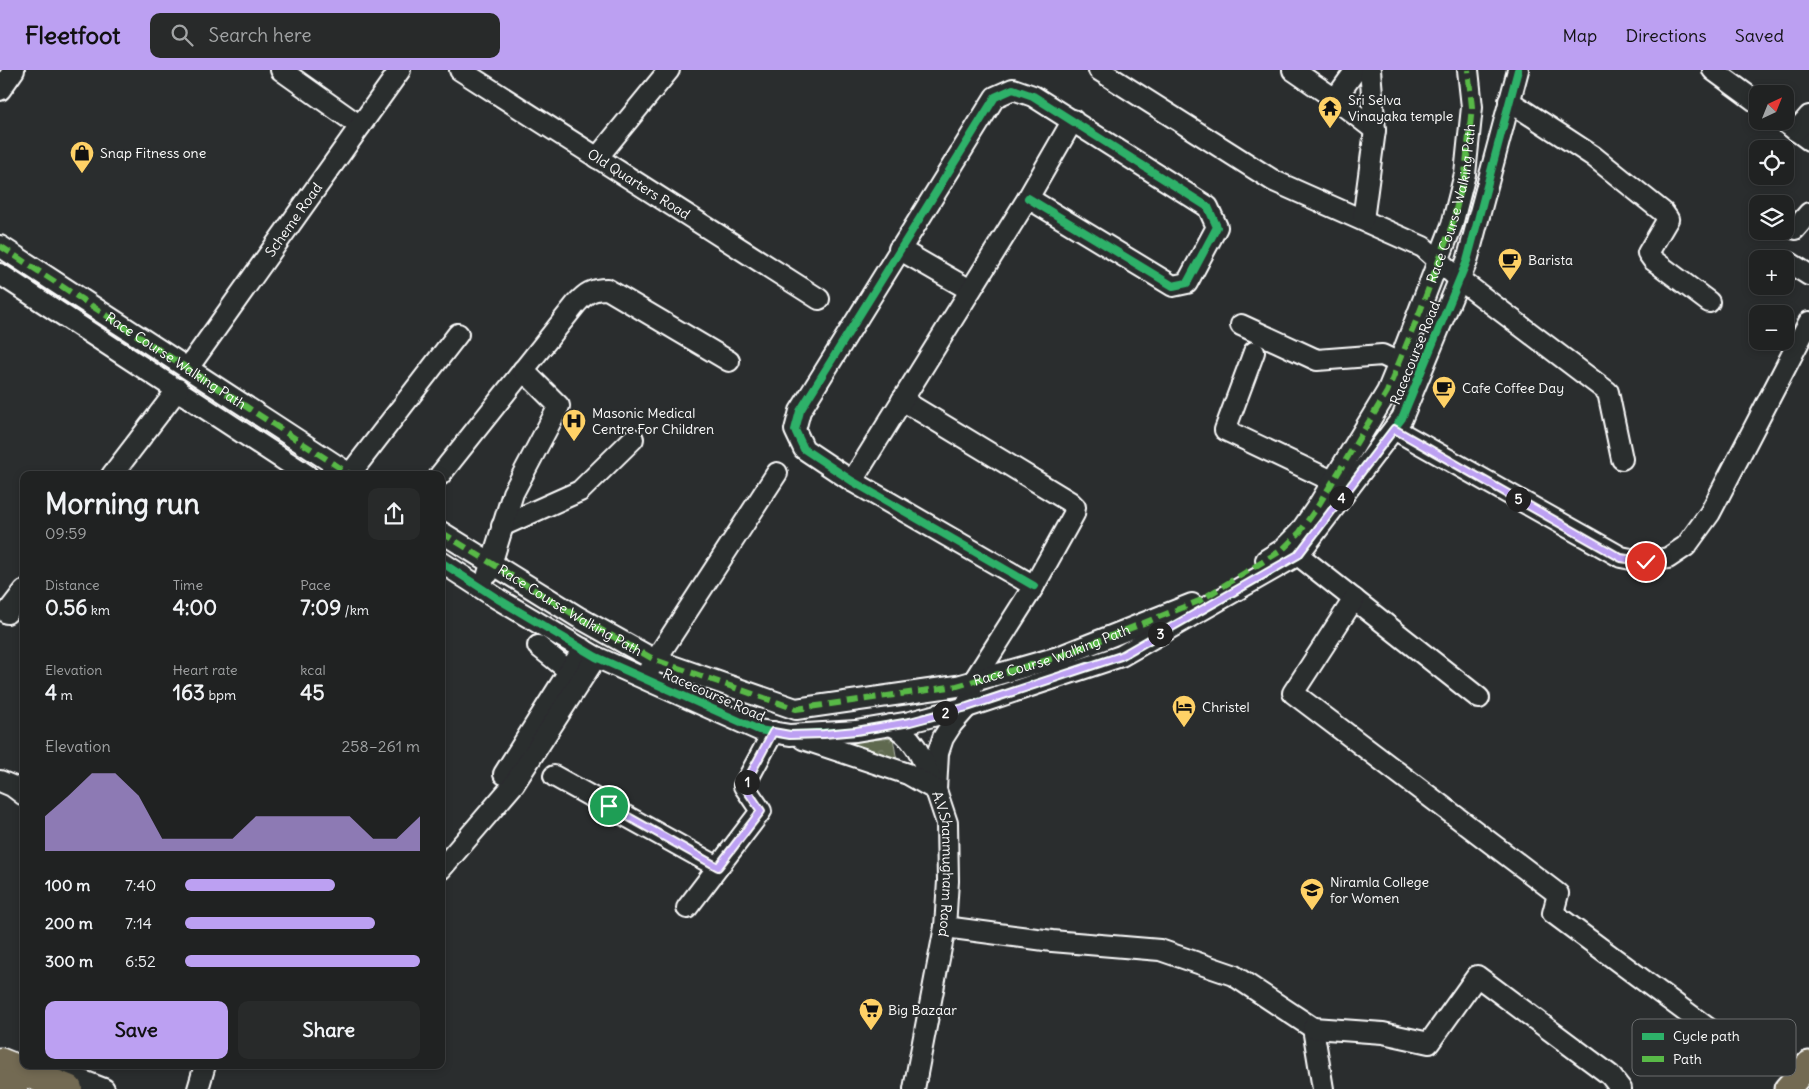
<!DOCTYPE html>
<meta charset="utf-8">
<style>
:root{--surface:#202222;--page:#282a2a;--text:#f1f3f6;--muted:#a2a4a5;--line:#3d3f40;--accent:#bca0f2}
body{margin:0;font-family:Delius,sans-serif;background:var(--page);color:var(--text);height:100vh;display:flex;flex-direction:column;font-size:19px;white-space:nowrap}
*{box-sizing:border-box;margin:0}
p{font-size:16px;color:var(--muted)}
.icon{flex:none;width:28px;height:28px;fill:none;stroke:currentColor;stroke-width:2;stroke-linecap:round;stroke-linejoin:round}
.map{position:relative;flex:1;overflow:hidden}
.sheet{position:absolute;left:20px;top:401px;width:425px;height:598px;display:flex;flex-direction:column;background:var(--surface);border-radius:10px;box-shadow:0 2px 8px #0003,0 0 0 1px var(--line)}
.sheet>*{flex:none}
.needle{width:32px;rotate:43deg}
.tools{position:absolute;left:1749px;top:15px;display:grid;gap:10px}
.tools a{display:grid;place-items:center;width:45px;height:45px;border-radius:10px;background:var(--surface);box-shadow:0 2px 8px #0003,0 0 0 1px var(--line);font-size:25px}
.pin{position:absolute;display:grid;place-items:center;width:42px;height:42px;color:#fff;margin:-21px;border:2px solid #fff;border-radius:50%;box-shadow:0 1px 5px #0007}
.km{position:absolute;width:25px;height:25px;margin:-12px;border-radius:50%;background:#222;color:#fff;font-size:14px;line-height:25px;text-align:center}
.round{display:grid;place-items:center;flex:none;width:52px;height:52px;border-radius:10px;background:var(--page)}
.summary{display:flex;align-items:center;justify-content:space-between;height:85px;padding:0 25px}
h1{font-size:28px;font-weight:700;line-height:38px}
.figures{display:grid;grid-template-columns:repeat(3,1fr);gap:8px;height:85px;padding:5px 25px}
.figures div{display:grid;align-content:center}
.figures b{font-size:21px;font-weight:700}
.figures small{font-size:14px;font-weight:400}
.figures p{font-size:14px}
.chart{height:140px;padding:10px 25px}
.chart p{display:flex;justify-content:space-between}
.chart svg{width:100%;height:90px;margin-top:5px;fill:var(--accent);opacity:.7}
.action{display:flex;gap:10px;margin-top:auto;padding:10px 25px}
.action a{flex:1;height:58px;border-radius:10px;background:var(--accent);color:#111;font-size:20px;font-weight:700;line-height:58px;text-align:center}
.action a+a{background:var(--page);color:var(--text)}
ul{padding:0 25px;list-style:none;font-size:16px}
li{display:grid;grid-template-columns:80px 60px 1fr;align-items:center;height:38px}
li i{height:12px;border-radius:6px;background:var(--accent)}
header{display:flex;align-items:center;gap:30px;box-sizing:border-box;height:70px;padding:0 25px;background:var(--accent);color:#111}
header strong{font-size:24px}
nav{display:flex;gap:28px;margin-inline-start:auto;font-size:18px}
.search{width:350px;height:45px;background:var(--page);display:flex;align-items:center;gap:12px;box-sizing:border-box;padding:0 18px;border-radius:10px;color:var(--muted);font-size:19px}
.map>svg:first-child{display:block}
.forest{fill:url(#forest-crowns);stroke:#afb4a8}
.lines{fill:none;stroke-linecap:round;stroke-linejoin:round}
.minor-casing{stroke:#fff;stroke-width:24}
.major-casing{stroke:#fff;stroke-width:29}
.highway-casing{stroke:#fff;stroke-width:31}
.minor{stroke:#2a2d2e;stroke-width:20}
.major{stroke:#736b52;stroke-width:25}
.highway{stroke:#736b52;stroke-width:28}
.quiet{stroke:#58b947;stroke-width:6;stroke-dasharray:12 6;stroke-linecap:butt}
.cycleway-casing{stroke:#2a2d2e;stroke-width:11}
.cycleway{stroke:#2db169;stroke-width:8}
.route-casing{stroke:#fff;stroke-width:10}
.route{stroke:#bca0f2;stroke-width:6}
.labels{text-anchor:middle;stroke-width:4;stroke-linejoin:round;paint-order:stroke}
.poi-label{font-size:14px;fill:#fff;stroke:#2a2d2e;text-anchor:start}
.street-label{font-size:14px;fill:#fff;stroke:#2a2d2e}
.key{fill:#2a2d2e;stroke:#6a6c6d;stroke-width:1}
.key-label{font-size:14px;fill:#fff}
</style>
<header>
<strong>Fleetfoot</strong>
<div class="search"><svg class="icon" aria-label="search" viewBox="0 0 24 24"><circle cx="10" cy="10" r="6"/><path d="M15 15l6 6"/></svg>Search here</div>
<nav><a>Map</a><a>Directions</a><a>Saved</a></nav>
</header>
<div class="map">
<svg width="1809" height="1019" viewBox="0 0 1809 1019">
<defs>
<pattern id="forest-crowns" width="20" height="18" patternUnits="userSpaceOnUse" patternTransform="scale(1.25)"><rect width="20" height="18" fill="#5f6950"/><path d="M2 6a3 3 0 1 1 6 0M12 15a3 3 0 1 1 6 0" fill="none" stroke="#77806a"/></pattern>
</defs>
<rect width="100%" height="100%" fill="#2a2d2e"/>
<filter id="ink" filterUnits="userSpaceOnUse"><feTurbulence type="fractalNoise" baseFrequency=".02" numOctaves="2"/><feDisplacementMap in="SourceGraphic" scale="10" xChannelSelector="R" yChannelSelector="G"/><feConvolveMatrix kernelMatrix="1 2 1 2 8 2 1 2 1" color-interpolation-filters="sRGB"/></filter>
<g filter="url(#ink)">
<path class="forest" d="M893,668l4,23 -49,-19z"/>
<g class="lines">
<defs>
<g id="minor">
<path d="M281,0l79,56"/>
<path id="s1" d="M460,0l359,229"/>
<path d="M1099,0l175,111 149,66 36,32 149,113 14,67"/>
<path d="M1293,0l42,29 40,31"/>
<path d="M1713,0l45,33"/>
<path d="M0,20l14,-20"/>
<path d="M1335,29l21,-29"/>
<path d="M1509,31l84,55 70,56 5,7 -20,34 5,7 56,42"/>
<path d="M1783,51l26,19"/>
<path d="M1796,61l13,-15"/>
<path d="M597,88l72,-88"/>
<path d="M1028,128l145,88 14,-3 30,-56 -9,-20 -175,-111 -20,-7 -18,8 -195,314 -5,19 9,19 48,32 182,105"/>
<path d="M1363,150l12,-90 -5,-60"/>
<path d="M1795,159l14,-16"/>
<path id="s2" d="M0,176l351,229"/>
<path d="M899,179l71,41"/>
<path d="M1790,193l19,12"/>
<path d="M0,204l307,201"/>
<path d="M1241,255l76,35 65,-5 28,13"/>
<path d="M1254,282l-29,78 120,57"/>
<path id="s3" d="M188,298l212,-298"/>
<path id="s4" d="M902,330l168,102 5,5 -1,7 -40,72 -61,96 -6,25 -15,17 -9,14 -5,15 -2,37 11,33 1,58 -3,46 -31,162"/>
<path d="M1394,359l227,128 25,5 22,-4 18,-12 24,-33 99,-191"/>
<path d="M350,404l108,-140"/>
<path d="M112,405l66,-86"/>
<path d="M440,405l136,-171c10,-11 16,-15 31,-15l122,72"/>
<path d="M852,411l176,-283 45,-78"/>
<path d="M502,456l78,-35 53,-52"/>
<path d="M441,462l137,85 77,43 141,49 161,-23 101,-29 134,-53"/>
<path d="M1298,485l181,143"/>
<path d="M1266,490l16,-10 18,-18 18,-26 69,-114 12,-29 53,-138 13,-51 7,-67 -4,-37"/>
<path d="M441,492l57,37 98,58 163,73 31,5 66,-4 54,-9 57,-15 154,-51 177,-101 104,-137 65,-157 51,-191"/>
<path d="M488,504l25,-81 46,-87 -36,-36"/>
<path d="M1354,529l-61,94 265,201 -5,19 195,145"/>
<path d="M7,543l17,-22"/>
<path d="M538,576l31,25"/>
<path d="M649,600l128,-197"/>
<path d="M891,655c26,12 33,39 44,64"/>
<path d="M803,669l105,35 28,16"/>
<path d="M504,704l79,-125"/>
<path d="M554,706l164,91"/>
<path d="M0,711l12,5 12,9"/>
<path d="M441,799l73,-85 82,-127"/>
<path d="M687,838l74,-97 -17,-25 29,-54"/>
<path d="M945,857l107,14 108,9 73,25 80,53 10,61"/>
<path d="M1313,958l70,5 46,10 48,-67 133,99 11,14"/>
<path d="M50,998l54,21"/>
<path d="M198,1019l7,-24"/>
</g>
<path id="major" d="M1787,1019l22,-25"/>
<g id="highway">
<path d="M0,992l68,27"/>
<path d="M0,1014l13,5"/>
</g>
</defs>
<use href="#minor" class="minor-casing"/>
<use href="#major" class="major-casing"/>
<use href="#highway" class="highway-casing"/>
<use href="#minor" class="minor"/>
<use href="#major" class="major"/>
<use href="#highway" class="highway"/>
<g class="quiet">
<path d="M0,176l351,229"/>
<path id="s5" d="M441,462l137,85 77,43 141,49 161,-23 101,-29 141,-56 83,-51 18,-18 18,-26 69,-114 34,-83 31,-84 13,-51 7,-67 -4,-37"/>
</g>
<defs>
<g id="cycleway">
<path d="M1028,128l145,88 14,-3 30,-56 -9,-20 -175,-111 -20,-7 -18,8 -195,314 -5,19 9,19 48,32 182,105"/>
<path d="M441,492l57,37 98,58 163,73 31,5 66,-4 54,-9 57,-15 154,-51 177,-101 104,-137 65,-157 51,-191"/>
</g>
</defs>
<use href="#cycleway" class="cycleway-casing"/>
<use href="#cycleway" class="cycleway"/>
</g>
</g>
<g class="lines" filter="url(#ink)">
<defs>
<path id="route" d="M609,736l109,61 43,-56 -17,-25 29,-54 17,3 34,-1 32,-3 54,-9 57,-15 154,-51 177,-101 96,-126 227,129 25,4"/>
</defs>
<use href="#route" class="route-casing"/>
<use href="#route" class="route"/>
</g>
<defs>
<symbol id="temple-pin" viewBox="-11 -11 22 30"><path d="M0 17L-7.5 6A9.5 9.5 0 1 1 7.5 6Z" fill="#ffd166" stroke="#2a2d2e"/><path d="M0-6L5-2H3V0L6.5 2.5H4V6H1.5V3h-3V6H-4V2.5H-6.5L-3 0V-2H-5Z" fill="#111"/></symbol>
<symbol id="shop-pin" viewBox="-11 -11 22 30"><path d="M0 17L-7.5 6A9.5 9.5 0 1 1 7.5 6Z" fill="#ffd166" stroke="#2a2d2e"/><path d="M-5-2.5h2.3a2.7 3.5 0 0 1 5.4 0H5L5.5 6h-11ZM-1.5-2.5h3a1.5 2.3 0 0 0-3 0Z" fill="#111"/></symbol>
<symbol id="cafe-pin" viewBox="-11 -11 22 30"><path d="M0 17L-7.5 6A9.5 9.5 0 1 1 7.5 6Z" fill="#ffd166" stroke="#2a2d2e"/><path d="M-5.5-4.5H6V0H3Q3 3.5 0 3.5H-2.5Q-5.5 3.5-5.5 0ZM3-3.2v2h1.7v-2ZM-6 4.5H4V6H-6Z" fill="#111"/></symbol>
<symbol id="hospital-pin" viewBox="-11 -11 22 30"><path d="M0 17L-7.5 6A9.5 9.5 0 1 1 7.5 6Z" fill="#ffd166" stroke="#2a2d2e"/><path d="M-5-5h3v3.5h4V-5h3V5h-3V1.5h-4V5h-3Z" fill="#111"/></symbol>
<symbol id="hotel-pin" viewBox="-11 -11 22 30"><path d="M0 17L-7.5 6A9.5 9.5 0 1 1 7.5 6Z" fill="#ffd166" stroke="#2a2d2e"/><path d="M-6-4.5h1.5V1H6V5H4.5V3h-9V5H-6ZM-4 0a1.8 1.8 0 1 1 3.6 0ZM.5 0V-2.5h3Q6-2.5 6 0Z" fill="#111"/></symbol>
<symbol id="university-pin" viewBox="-11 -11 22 30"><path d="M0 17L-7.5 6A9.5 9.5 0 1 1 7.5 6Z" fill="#ffd166" stroke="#2a2d2e"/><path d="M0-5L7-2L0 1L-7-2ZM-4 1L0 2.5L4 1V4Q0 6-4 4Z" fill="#111"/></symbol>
<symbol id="supermarket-pin" viewBox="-11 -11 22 30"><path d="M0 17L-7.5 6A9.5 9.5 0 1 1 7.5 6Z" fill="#ffd166" stroke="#2a2d2e"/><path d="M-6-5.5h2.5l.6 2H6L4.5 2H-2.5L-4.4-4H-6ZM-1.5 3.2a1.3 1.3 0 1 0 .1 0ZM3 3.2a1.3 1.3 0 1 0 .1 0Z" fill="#111"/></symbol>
</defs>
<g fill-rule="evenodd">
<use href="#temple-pin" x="1316" y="24" width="28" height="38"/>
<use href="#shop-pin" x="68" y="69" width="28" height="38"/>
<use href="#cafe-pin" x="1496" y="176" width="28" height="38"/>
<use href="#cafe-pin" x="1430" y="304" width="28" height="38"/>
<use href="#hospital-pin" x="560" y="337" width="28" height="38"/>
<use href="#hotel-pin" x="1170" y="623" width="28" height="38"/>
<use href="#university-pin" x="1298" y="806" width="28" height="38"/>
<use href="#supermarket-pin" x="857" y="926" width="28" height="38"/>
</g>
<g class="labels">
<g class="poi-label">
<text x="1348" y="35">Sri Selva<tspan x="1348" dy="16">Vinayaka temple</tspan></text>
<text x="100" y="88">Snap Fitness one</text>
<text x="1528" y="195">Barista</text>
<text x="1462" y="323">Cafe Coffee Day</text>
<text x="592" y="348">Masonic Medical<tspan x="592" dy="16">Centre For Children</tspan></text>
<text x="1202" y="642">Christel</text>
<text x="1330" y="817">Niramla College<tspan x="1330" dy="16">for Women</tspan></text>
<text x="888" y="945">Big Bazaar</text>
</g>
<g class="street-label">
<text dy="5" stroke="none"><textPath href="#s1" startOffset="212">Old Quarters Road</textPath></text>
<text dy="5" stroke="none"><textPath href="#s5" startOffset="1306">Race Course Walking Path</textPath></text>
<text dy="5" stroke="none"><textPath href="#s3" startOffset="182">Scheme Road</textPath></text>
<text transform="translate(1415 283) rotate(-68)" y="5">Racecourse Road</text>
<text dy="5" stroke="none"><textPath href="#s2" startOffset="210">Race Course Walking Path</textPath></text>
<text dy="5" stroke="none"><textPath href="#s5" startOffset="151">Race Course Walking Path</textPath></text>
<text dy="5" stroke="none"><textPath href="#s5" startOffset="661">Race Course Walking Path</textPath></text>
<text transform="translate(714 625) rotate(24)" y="5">Racecourse Road</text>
<text dy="5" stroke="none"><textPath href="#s4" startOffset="600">A.V.Shanmugham Raod</textPath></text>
</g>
</g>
<rect x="1632" y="949" width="164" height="57" rx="8" class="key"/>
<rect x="1642" y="963" width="22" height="7" fill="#2db169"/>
<rect x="1642" y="986" width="22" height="6" fill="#58b947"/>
<g class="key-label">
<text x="1673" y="971">Cycle path</text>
<text x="1673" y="994">Path</text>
</g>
</svg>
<div class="tools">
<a><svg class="needle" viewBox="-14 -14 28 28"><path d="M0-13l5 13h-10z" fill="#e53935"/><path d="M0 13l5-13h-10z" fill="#a2a4a5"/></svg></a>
<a><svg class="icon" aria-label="locate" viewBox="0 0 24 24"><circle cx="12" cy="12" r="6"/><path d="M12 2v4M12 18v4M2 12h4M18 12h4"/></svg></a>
<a><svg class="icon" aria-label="layers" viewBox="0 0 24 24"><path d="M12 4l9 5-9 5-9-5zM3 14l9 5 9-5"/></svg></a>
<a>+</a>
<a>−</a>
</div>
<div class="pin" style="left:609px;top:736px;background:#1e9e55"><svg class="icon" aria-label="arrive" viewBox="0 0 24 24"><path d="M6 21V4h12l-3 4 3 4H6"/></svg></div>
<div class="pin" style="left:1646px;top:492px;background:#d93025"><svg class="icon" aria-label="check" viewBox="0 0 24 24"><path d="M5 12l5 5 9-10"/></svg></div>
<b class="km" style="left:747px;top:712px">1</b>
<b class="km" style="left:945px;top:643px">2</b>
<b class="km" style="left:1160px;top:564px">3</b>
<b class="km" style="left:1341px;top:428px">4</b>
<b class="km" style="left:1518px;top:429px">5</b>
<section class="sheet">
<div class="summary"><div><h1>Morning run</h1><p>09:59</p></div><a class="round"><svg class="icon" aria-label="share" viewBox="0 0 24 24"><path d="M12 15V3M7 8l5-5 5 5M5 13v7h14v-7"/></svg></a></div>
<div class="figures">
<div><p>Distance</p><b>0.56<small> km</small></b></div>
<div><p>Time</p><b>4:00</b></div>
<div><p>Pace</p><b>7:09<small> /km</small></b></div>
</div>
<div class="figures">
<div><p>Elevation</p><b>4<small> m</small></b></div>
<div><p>Heart rate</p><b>163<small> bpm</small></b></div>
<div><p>kcal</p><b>45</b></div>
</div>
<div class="chart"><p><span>Elevation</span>258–261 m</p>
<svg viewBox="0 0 160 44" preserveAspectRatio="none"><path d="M0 44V27L10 17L20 6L30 6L40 17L50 38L60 38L70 38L80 38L90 27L100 27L110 27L120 27L130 27L140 38L150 38L160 27V44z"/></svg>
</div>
<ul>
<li><b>100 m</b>7:40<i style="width:64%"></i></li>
<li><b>200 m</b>7:14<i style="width:81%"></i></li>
<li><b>300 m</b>6:52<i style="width:100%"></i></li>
</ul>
<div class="action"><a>Save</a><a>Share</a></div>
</section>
</div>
